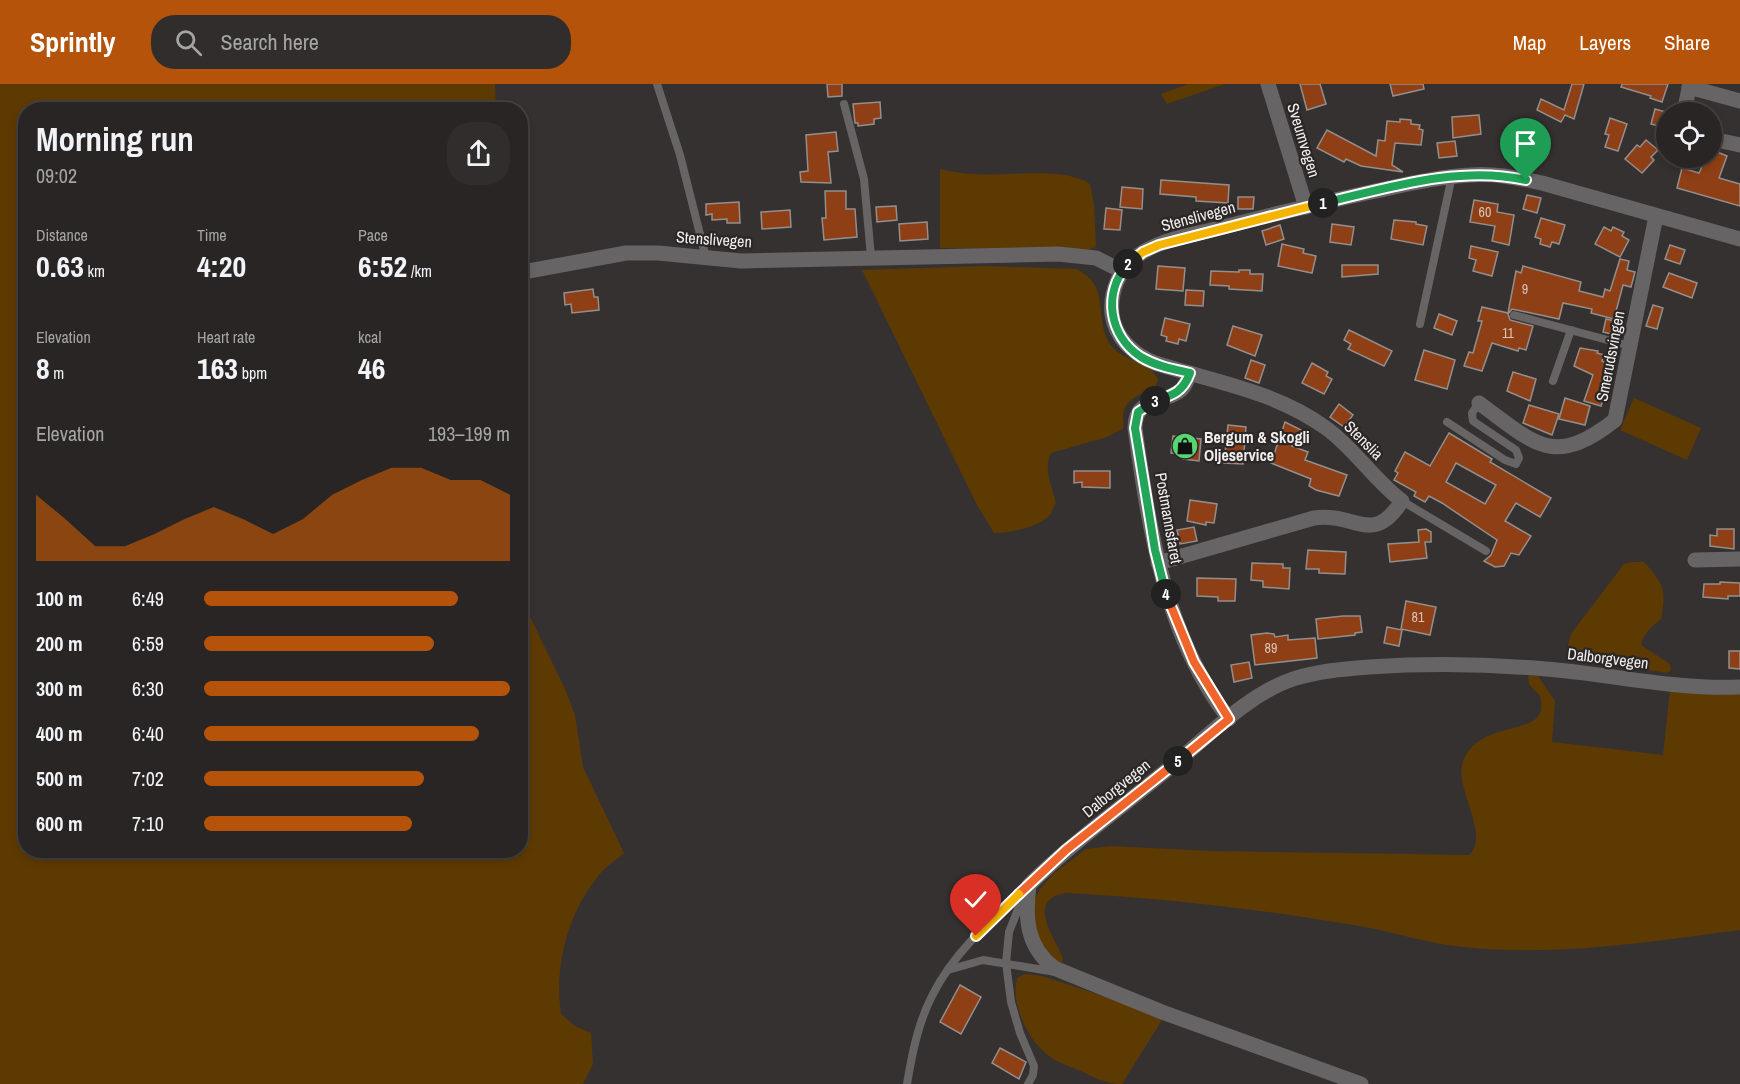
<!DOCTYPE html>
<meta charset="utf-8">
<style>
:root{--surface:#282524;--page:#302d2c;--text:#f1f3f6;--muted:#a5a5a6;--line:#444241;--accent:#b45309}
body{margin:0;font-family:"Archivo Narrow",sans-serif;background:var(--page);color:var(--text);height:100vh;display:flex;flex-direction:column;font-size:22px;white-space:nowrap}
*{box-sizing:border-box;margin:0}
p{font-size:20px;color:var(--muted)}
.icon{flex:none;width:33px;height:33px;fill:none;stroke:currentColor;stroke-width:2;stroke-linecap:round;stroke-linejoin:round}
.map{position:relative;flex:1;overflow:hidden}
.panel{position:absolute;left:18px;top:18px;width:510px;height:756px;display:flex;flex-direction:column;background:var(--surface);border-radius:24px;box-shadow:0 3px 9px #0003,0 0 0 2px var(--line)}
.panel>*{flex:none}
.buttons{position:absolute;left:1656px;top:18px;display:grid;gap:12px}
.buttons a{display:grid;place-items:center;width:66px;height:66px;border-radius:50%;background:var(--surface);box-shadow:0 3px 9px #0003,0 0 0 2px var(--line);font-size:30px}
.pin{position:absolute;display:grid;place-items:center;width:51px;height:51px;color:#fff;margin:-62px -26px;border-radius:50% 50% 50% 0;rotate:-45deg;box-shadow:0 0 6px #0007}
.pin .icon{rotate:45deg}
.km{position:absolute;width:30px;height:30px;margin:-15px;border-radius:50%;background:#222;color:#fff;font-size:16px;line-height:30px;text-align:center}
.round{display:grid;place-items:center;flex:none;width:63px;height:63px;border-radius:24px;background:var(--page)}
.overview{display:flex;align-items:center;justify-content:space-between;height:102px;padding:0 18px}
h1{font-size:33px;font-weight:700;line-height:45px}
.metrics{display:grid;grid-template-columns:repeat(3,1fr);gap:9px;height:102px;padding:6px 18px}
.metrics div{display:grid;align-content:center}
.metrics b{font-size:30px;font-weight:700}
.metrics small{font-size:16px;font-weight:400}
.metrics p{font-size:16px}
.chart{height:168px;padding:12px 18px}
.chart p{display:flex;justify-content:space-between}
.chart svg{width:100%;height:108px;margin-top:6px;fill:var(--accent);opacity:.7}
ul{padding:0 18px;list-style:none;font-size:20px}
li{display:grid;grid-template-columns:96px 72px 1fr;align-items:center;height:45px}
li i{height:15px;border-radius:8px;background:var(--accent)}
header{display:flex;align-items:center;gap:36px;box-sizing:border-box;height:84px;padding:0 30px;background:var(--accent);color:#fff}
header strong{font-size:28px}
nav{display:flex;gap:33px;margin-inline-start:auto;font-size:21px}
.search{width:420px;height:54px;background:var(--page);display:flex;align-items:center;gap:15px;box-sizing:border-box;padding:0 21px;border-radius:24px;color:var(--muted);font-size:22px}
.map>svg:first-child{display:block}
.green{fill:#5e3a03}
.building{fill:#8e3f15;stroke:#938f8d;stroke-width:1.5;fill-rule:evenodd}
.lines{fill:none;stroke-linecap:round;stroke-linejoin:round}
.service{stroke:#666465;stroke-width:8}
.minor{stroke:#666465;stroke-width:15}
.split-1-casing{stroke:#fff;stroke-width:12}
.split-2-casing{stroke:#fff;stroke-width:12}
.split-3-casing{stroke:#fff;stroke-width:12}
.split-4-casing{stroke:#fff;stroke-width:12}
.split-5-casing{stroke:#fff;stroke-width:12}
.split-6-casing{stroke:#fff;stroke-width:12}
.split-7-casing{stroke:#fff;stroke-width:12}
.split-1{stroke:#22a559;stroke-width:8}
.split-2{stroke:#f5b400;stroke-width:8}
.split-3{stroke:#22a559;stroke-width:8}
.split-4{stroke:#22a559;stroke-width:8}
.split-5{stroke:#f0652b;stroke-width:8}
.split-6{stroke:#f0652b;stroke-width:8}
.split-7{stroke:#f5b400;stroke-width:8}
.labels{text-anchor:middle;stroke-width:4.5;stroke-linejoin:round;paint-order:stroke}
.number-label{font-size:14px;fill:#d8c2b8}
.street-label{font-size:16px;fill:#f1eeee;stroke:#2b2727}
.poi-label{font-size:16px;font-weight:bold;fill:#f1eeee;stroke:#2b2727;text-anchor:start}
</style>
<header>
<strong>Sprintly</strong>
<div class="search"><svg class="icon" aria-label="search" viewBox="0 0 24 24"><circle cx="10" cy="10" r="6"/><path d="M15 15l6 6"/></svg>Search here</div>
<nav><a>Map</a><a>Layers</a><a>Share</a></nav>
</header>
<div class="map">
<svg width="1740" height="1000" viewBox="0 0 1740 1000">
<rect width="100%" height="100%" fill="#353130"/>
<g class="green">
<path d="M0,0h495l1,25 -470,1v740h494l1,-252 44,91 10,26 8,52 41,86c-8,7 -18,13 -25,22 -31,38 -45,90 -38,139l14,12 16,7 2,31 -10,20h-583z"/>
<path d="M1188,0h37l-58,20 -6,-10z"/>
<path d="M940,85c11,2 22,5 33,5 33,3 90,-8 117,10l4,21 2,42 -9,3 -147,-2z"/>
<path d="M984,182l92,3c35,17 18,44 32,72 11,21 40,18 50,38l-3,9c-23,9 -36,15 -31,40l-17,9 -56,16c-8,15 1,34 5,50 -2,3 -4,9 -7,13 -12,12 -40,17 -55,17l-17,-28 -115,-235z"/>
<path d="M1634,314l67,30 -14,32 -67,-30z"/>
<path d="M1631,478h13c19,21 23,28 17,57 -9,7 -18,15 -20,26l29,19 1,6 -4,3 -81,-13 -14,-5 -4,-10 3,-11 53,-70z"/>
<path d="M1528,591l10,1 17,25 -3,41 111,13 7,-65 70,2v238c-91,12 -185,27 -277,17 -33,-3 -65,-14 -98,-20 -99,-17 -199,-29 -299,-34 -43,7 -8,48 -3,66l-2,7 -23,-25 -5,-15 1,-25 6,-12 13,-15 33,-25 25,-3 99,5 259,4c23,-21 -18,-70 -5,-96 17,-38 72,-24 77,-49 1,-4 0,-10 -1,-14l-11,-12z"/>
<path d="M1025,890l17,2 107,35 13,9 -40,64c-16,0 -26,-6 -39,-12 -14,-6 -31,-11 -41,-22 -17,-17 -31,-48 -25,-72z"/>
</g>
<g class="building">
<path d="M827,0h15v12l-14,1z"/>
<path d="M1300,0h20l6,20 -19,6z"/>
<path d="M1390,0h33l1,5 -31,7z"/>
<path d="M1572,0h12l-10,35 -9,-4 -4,7 -24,-12 4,-11 23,11z"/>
<path d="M1622,0h46l-6,18 -12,-4 1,-2 -30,-9z"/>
<path d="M880,18l1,16 -7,1v5l-16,2v-3h-3l-2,-19z"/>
<path d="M1655,25l11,3v16l-15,-4z"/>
<path d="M1479,31l2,19 -28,4 -1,-21z"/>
<path d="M1610,34l17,6 -9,27 -13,-4 4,-12 -4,-1z"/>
<path d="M1400,35l11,1v4l9,1 -1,4 4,1 -2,15 -26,-2 -3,22 11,7 -42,-6 -15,-7 -2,3 -27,-14 10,-18 49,26 2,-16 7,1 2,-20 13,1z"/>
<path d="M836,48l2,19 -10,1 3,31 -30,-1 -1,-10 8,-1 -2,-36z"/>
<path d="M1646,56l12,10 -7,7 3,3 -12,13 -17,-14 12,-14 3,2z"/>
<path d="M1455,57l2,15 -18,2 -2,-15z"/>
<path d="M1712,66l15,6 -8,22 21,6v22l-63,-18 5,-20 17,5 7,-15h6z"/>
<path d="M1161,96l68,5 -1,18 -32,-2v-4l-36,-3z"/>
<path d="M1122,103l21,2 -1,20 -22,-2z"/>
<path d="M825,107h21v18h9l2,28 -33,3 -2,-22h4z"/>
<path d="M1527,111l14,3 -4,15 -14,-4z"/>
<path d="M1238,113h16l-1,12h-15z"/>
<path d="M1474,116l24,4 -1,8 17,3 -5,30 -17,-4 3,-15 -25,-4z"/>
<path d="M739,118l1,21h-13v-4l-15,1v-6l-6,1v-11z"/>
<path d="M896,122l1,14 -20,2 -1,-15z"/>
<path d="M1106,124l16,2 -2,20 -16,-1z"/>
<path d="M790,126l1,17 -29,2 -1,-17z"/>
<path d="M1541,134l24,7 -6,19 -7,-2 -2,5 -10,-3 1,-5 -6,-2z"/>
<path d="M1394,136l22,2v2l11,2 -4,19 -32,-6z"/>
<path d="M927,138l1,17 -28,2 -1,-17z"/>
<path d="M1332,140l22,3 -3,18 -21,-3z"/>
<path d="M1280,141l4,14 -18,6 -4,-14z"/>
<path d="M1604,143l7,4 2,-4 11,5 -2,4 7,4 -9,17 -25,-13z"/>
<path d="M1282,160l22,5 -1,4 13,3 -4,17 -34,-7z"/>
<path d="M1670,161l15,5 -5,14 -15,-5z"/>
<path d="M1471,162l27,6 -6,24 -19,-5 3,-11 -7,-2z"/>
<path d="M1620,175l9,2 -2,9 8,2 -4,15 -8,-2 -9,34 -23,-6 1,-4 -29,-6 -4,16 -47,-10 -4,5 2,6 23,6 -7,24 -7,-2 -1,3 -26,-8 -10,28 -18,-5 5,-14 4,1 9,-32h-4l4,-14 26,6 8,-42 5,2 2,-7 58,16 -2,9 24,6 2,-8 5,2z"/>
<path d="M1342,181h36v9l-36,3z"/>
<path d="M1158,182l27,2 -2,23 -27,-2z"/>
<path d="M1239,186h11v4h13l-1,17 -33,-2v-3l-19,-1 1,-14 28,1z"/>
<path d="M1669,189l28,10 -5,15 -29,-11z"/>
<path d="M593,205l1,8h4l1,13 -27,3 -1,-9 -6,1 -1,-12z"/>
<path d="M1186,206l18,1 -1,15 -18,-1z"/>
<path d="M1653,221l10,3 -6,21 -11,-3z"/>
<path d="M1439,230l18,7 -5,14 -18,-7z"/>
<path d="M1165,234l25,6 -4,17 -7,-2 -1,5 -12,-3 1,-4 -6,-2z"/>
<path d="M1606,235l17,4 -4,13 -16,-4z"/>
<path d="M1233,242l29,9 -7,21 -28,-11z"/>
<path d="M1349,246l43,21 -8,15 -36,-17 3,-5 -7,-4z"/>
<path d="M1580,264l18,3 -1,2 7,2 -2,6 11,6 -7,13 3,1 -8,25 -17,-5 9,-26 -19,-9z"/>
<path d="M1424,266l31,10 -8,29 -32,-9z"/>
<path d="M1251,276l14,5 -6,18 -14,-5z"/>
<path d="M1312,279l16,9 -2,4 6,3 -8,15 -22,-11z"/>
<path d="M1513,288l23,7 -6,22 -23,-10z"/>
<path d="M1565,314l25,8 -5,19 -26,-6z"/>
<path d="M1339,320l14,11 -9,12 -14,-10z"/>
<path d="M1529,321l30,9 -7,21 -29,-12z"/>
<path d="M1285,338l16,8 -9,16 16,6 -3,8 42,15 -8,21 -23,-6 -7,-4 2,-7 -40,-16z"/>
<path d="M1228,341l18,2 -3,37 -19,-1z"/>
<path d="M1449,349l43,26 -2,3 61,36 -11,19 -24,-14 -11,18 26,15 -12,19 -8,-2 -7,13 -9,1 -11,-6 7,-6 6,-15 -55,-37 -13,-7 -4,6 -11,-6 2,-4 -22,-12 4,-7 -3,-2 10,-19 25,14zM1456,379l40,22 -11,19 -39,-22z"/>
<path d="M1173,352l28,3 -2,22 -16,-2v-5l-12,-1z"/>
<path d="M1074,387h36v17l-28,-1v-5l-8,1z"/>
<path d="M1190,416l27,4 -3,19 -8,-1v3l-19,-4z"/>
<path d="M1194,443l3,14 -17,3 -3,-14z"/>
<path d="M1426,445l5,3v10h-6l2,16 -37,4 -2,-18 31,-2 -1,-12z"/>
<path d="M1717,445h17v20l-24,-3v-11l7,1z"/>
<path d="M1308,466l38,2 -1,22 -26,-1v-4h-13z"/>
<path d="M1252,479l31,1v4h7l-1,21 -26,-2v-6l-12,-1z"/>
<path d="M1197,494l39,1 -1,22h-17v-4l-21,-1z"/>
<path d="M1720,498l20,1v13h-12v3l-25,-2 1,-13h16z"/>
<path d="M1406,517l30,6 -6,28 -29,-6z"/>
<path d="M1343,532h17l2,16 -7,1v2l-37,4 -2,-20z"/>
<path d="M1387,543l15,3 -3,16 -15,-3z"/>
<path d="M1267,549l7,1 1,3 13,-2v5l27,-2 2,20 -62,7 -4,-30z"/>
<path d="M1729,567h11v18l-11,-1z"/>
<path d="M1249,578l3,16 -18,4 -3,-17z"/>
<path d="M960,901l21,12 -20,37 -21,-12z"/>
<path d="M1000,964l26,14 -7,17 -27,-16z"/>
</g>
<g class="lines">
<g class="service">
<path d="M657,0l23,71 26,103"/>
<path d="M844,20l20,75 7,78"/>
<path d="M1514,231l116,31"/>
<path d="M1420,240l32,-148"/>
<path d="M1553,297l18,-51"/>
<path d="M1447,338l58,38 11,4 3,-6 -3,-8 -43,-29 -1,-8 7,-10"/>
<path d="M1402,417l84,50"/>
<path d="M1024,810l-15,38 -3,31 5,39 9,31 14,33 -1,9 -5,9"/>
<path d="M948,886l35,-10 73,12"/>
<path d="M907,1000c5,-30 11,-61 25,-88 21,-43 61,-78 96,-110"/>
</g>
<g class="minor">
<path d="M1268,0l38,123"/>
<path d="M1689,3l51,14"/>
<path d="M1684,28l6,-28"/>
<path d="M1712,55l28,6"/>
<path d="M523,188l103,-19h32l83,8 317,-7 38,4 26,13"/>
<path d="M1190,289c-3,6 -4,13 -9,17 -18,15 -46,6 -46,38 14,101 30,208 94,291"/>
<path d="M1479,319c55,40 74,66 136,17l41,-204"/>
<path d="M1695,476l45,-1"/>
<path d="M1158,479l156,-45c42,-6 58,29 88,-17 -28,-21 -47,-52 -76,-73 -51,-37 -112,-46 -171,-65 -21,-8 -40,-25 -43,-49 -2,-21 6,-43 23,-56 22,-19 58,-23 85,-30 49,-13 97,-24 146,-35 34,-7 69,-16 104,-18 25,-2 47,3 72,8l198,56"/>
<path d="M1361,1000l-199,-72 -108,-44c-28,-22 -29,-50 -25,-83 43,-42 93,-78 139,-116 39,-31 78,-74 125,-90 25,-8 50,-10 76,-12 59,-4 118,-3 177,2 64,5 129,21 194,18"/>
</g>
</g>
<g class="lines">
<defs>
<path id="split-1" d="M1323,119c65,-15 136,-38 203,-23"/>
<path id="split-2" d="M1128,180l15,-12 16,-7 164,-42"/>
<path id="split-3" d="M1128,180c-26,29 -19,72 13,93 15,9 32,12 49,16 -7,19 -17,22 -35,28"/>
<path id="split-4" d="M1155,317l-17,11 -3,16 20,122 11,44"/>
<path id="split-5" d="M1166,510l28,68 35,57 -51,42"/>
<path id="split-6" d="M1019,810l47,-44 112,-89"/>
<path id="split-7" d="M976,852l43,-42"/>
</defs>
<use href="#split-1" class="split-1-casing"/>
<use href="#split-2" class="split-2-casing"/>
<use href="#split-3" class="split-3-casing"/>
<use href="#split-4" class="split-4-casing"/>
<use href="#split-5" class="split-5-casing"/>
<use href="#split-6" class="split-6-casing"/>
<use href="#split-7" class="split-7-casing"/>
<use href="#split-1" class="split-1"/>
<use href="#split-2" class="split-2"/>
<use href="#split-3" class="split-3"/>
<use href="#split-4" class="split-4"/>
<use href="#split-5" class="split-5"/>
<use href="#split-6" class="split-6"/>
<use href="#split-7" class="split-7"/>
</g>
<defs>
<symbol id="shop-disc" viewBox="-11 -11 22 22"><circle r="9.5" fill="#55d671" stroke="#2b2727"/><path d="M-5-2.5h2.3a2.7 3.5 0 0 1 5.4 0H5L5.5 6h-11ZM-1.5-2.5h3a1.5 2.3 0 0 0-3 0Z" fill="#111"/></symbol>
</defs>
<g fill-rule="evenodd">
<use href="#shop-disc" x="1170" y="347" width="30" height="30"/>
</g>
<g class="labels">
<g class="number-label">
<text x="1485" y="133">60</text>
<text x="1525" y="210">9</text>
<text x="1508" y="254">11</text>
<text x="1418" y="538">81</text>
<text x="1271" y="569">89</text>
</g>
<g class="street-label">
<text transform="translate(1304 56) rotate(73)" y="6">Sveumvegen</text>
<text transform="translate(1198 132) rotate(-15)" y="6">Stenslivegen</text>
<text transform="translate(714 155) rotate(4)" y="6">Stenslivegen</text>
<text transform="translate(1610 272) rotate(-79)" y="6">Smerudsvingen</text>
<text transform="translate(1364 356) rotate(45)" y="6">Stenslia</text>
<text transform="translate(1169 434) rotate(80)" y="6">Postmannsfaret</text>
<text transform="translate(1608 574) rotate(7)" y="6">Dalborgvegen</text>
<text transform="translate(1116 704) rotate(-39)" y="6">Dalborgvegen</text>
</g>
<g class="poi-label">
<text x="1204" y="359">Bergum &amp; Skogli<tspan x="1204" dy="18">Oljeservice</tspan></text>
</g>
</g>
</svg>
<div class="buttons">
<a><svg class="icon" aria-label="locate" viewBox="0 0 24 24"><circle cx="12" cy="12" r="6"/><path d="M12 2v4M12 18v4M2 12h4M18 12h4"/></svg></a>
</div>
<div class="pin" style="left:1526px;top:96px;background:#1e9e55"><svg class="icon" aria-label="arrive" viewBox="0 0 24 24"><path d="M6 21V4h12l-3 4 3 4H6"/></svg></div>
<div class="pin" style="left:976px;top:852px;background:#d93025"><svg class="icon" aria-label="check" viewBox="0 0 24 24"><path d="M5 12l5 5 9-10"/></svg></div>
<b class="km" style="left:1323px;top:119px">1</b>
<b class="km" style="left:1128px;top:180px">2</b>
<b class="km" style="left:1155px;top:317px">3</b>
<b class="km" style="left:1166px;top:510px">4</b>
<b class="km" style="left:1178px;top:677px">5</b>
<section class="panel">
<div class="overview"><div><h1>Morning run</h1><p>09:02</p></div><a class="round"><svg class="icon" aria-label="share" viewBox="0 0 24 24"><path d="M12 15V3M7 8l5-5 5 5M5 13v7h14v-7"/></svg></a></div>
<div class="metrics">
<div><p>Distance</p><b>0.63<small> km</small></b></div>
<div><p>Time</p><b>4:20</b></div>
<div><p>Pace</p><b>6:52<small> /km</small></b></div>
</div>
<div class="metrics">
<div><p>Elevation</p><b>8<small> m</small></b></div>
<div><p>Heart rate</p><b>163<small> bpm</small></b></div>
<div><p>kcal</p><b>46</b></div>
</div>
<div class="chart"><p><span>Elevation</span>193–199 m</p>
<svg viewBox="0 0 160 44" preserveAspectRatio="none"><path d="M0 44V17L10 27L20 38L30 38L40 33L50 27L60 22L70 27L80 33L90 27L100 17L110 11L120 6L130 6L140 11L150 11L160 17V44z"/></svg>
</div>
<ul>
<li><b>100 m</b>6:49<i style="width:83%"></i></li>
<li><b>200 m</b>6:59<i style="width:75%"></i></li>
<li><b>300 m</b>6:30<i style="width:100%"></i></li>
<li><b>400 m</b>6:40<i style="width:90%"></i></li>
<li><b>500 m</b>7:02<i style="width:72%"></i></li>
<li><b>600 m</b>7:10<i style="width:68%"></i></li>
</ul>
</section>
</div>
